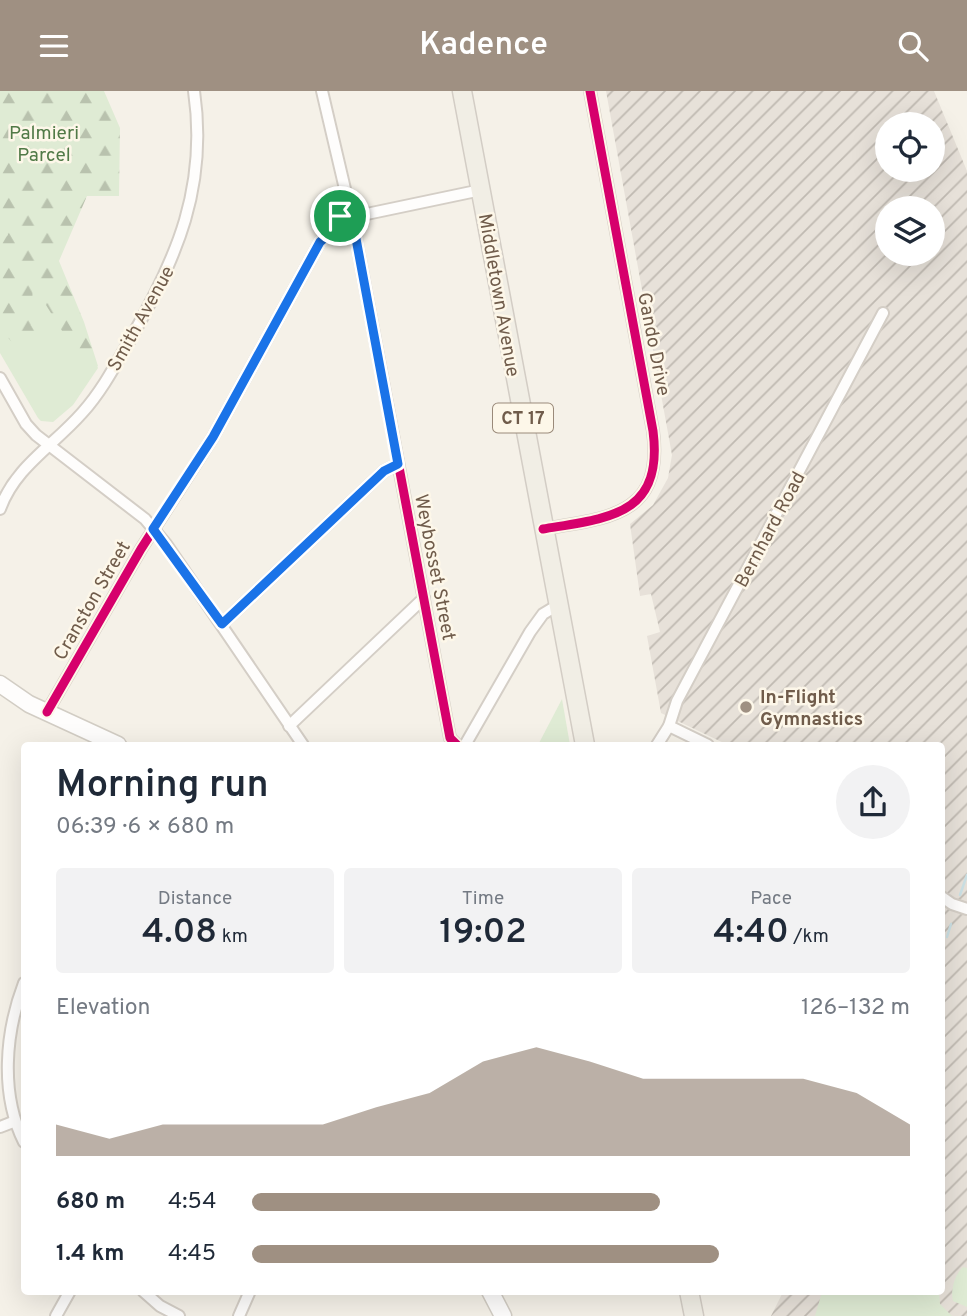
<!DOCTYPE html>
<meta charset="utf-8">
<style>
:root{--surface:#fff;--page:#f2f2f3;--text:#1f2937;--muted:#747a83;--accent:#9f9082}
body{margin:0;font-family:Overpass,sans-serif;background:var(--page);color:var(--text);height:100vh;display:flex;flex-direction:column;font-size:26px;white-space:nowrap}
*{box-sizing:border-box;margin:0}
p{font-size:23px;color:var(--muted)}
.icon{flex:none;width:38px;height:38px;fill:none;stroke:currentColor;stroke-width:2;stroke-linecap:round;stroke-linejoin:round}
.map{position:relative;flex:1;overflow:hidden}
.drawer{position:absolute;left:21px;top:651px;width:924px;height:553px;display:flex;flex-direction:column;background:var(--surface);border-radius:7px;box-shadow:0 7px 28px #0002}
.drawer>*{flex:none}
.tools{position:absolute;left:875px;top:21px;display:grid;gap:14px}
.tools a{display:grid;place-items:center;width:70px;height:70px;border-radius:50%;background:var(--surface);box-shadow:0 7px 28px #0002;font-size:35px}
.pin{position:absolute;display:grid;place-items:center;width:60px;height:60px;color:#fff;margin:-30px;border:4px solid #fff;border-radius:50%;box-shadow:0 2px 7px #0007}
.round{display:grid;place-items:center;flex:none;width:74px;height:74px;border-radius:37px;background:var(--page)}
.head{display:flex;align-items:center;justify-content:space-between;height:119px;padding:0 35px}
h1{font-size:38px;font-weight:600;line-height:52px}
.stats{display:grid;grid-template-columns:repeat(3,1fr);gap:10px;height:119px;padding:7px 35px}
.stats div{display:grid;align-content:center;border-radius:7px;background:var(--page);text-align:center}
.stats b{font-size:35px;font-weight:600}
.stats small{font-size:19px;font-weight:400}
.stats p{font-size:19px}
.chart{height:196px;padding:14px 35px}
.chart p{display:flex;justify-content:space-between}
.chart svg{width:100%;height:126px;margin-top:7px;fill:var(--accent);opacity:.7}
ul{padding:0 35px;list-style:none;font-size:23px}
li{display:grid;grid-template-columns:112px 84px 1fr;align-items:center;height:52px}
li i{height:18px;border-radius:9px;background:var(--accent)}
header{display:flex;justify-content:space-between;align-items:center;height:91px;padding:0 35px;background:var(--accent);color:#fff;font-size:32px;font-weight:600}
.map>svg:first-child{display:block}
.industrial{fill:url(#industrial-furrows);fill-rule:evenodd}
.green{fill:#dfebd4}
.forest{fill:url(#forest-firs)}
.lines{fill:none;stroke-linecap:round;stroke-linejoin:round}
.stream{stroke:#cbe0e4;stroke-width:2.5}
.minor-casing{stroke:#d4cec6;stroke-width:14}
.secondary-casing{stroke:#d2cdc4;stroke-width:19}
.primary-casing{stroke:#d3cdc5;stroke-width:21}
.minor{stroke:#fefdfc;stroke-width:10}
.secondary{stroke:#fefdfc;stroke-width:16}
.primary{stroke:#f1eee5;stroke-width:18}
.cycleway-casing{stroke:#fdf7e9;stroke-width:13}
.cycleway{stroke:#d6006c;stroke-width:9}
.route-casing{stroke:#fff;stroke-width:14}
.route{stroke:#1a73e8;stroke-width:9}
.poi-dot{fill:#9f9082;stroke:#fdf7e9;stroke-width:2.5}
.labels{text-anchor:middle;stroke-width:5;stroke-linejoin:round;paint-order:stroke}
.shield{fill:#fdf7e9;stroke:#9a8a7a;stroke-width:2}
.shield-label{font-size:18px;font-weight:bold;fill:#705c4b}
.park-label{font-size:19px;fill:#517a47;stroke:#fdf7e9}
.street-label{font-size:19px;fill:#705c4b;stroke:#fdf7e9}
.poi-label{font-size:19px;font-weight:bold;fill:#705c4b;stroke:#fdf7e9;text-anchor:start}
</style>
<header><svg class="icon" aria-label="menu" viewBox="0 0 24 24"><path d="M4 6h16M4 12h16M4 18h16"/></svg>Kadence<svg class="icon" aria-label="search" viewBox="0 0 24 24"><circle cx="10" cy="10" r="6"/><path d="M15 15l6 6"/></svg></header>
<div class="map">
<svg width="967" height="1225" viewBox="0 0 967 1225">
<defs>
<pattern id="industrial-furrows" width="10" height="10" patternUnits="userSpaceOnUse" patternTransform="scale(1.75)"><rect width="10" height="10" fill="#e7e1d9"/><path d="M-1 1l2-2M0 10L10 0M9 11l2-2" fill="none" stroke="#c0bab2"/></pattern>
<pattern id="forest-firs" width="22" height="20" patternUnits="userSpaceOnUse" patternTransform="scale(1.75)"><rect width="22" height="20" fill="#dfebd4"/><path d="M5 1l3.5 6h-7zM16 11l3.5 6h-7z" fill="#b9c2ae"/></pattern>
</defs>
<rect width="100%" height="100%" fill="#f5f1e8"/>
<path class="industrial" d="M606,0h328l33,80v1145h-196l12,-24 159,-1v-546h-214l-67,-32 -14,-77 13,-4 -9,-38 -11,2 -10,-72 23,-19 15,-27 4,-23zM887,33h46v46h-46zM887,117h46v46h-46z"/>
<g class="green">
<path d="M0,0l56,171 42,106 -25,37 -20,17 -12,-1 -3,-3 -38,-65v-135l4,-11 -4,-21z"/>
<path d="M562,608l8,46h-32z"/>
<path d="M963,1176l4,1v39l-14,-6c-3,-11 2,-27 10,-34z"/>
<path d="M822,1201h117l1,12 12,12h-137z"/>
</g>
<path class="forest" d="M0,0h104l16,37 -1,68h-32l-28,65 25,61 14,44 -7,3 -11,-9 -47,-76 -2,41 9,15 -7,10 -22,-9 -11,-12v-88l8,-6 -8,-17z"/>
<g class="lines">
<g class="stream">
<path d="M960,804l7,-20"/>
<path d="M947,846l4,-13"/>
<path d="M942,864l1,-3"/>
</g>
<defs>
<g id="minor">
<path d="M322,0l27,115"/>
<circle cx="351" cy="126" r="11"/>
<path d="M362,124l119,-25"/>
<path d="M354,137l96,510 7,7"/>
<path d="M0,287l26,46 10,11 109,84 21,25 137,201"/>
<path d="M0,418c15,-42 53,-63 82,-96 20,-22 34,-49 49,-75 46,-80 77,-152 63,-247"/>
<path d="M543,438c65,-11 121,-13 110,-98l-63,-340"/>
<path d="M222,533l162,-153 14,-7"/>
<path d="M47,621l94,-163 72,-112 107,-195 22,-19"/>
<path d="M289,635l135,-128"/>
<path d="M669,635l39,19"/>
<path d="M465,654l65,-113 13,-18 15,-9"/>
<path d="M657,654l12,-19 8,-25 206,-388"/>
<path d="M942,806l10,7 15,5"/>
<path d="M24,892c-19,50 -24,111 0,159"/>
<path d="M0,1036l13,-5"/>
<path d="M143,1200l17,15 19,10"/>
<path d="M56,1225l14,-25"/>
<path d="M239,1225l11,-25"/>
</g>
<g id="secondary">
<path d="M0,593l29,20 89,41"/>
<path d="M490,1200l13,25"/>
</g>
<g id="primary">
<path d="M462,0l123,654"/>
<path d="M689,1200l5,25"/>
</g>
</defs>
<use href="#minor" class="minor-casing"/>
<use href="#secondary" class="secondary-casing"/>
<use href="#primary" class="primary-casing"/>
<use href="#minor" class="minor"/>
<use href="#secondary" class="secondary"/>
<use href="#primary" class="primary"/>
<defs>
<g id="cycleway">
<path d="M354,137l96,510 7,7"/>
<path d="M543,438c65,-11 121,-13 110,-98l-63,-340"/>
<path d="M47,621l94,-163 72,-112 107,-195 22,-19"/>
</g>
</defs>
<use href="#cycleway" class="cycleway-casing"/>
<use href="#cycleway" class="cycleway"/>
</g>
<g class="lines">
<defs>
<path id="route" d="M349,115l7,1 6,8 -2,10 -6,3 44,236 -14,7 -162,153 -69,-95 60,-92 107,-195 22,-19 -1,-11z"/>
</defs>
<use href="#route" class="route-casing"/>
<use href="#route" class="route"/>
</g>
<circle class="poi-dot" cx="746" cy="616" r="7"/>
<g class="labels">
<rect class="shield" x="493" y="312.5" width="60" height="29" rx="5"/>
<g class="shield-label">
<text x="523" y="333">CT 17</text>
</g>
<g class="park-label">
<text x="44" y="48">Palmieri<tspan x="44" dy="22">Parcel</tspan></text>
</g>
<g class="street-label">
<text transform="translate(500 204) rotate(80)" y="7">Middletown Avenue</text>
<text transform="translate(140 227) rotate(-61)" y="7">Smith Avenue</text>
<text transform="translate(655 253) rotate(79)" y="7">Gando Drive</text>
<text transform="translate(769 438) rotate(-62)" y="7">Bernhard Road</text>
<text transform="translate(436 476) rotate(79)" y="7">Weybosset Street</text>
<text transform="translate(91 509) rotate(-60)" y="7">Cranston Street</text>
</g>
<g class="poi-label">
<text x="760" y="612">In-Flight<tspan x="760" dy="22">Gymnastics</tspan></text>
</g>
</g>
</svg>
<div class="tools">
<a><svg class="icon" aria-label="locate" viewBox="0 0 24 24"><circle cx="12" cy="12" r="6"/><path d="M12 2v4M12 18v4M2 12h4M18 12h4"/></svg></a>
<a><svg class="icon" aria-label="layers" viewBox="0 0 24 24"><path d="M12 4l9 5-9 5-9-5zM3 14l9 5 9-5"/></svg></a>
</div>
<div class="pin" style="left:340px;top:125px;background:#1e9e55"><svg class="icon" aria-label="arrive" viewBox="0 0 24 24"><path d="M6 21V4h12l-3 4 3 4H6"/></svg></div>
<section class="drawer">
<div class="head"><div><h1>Morning run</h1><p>06:39 · 6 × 680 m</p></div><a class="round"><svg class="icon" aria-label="share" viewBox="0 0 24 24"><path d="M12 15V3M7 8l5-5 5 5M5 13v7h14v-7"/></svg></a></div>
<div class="stats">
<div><p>Distance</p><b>4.08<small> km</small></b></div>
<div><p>Time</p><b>19:02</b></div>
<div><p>Pace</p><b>4:40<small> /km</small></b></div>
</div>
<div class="chart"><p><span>Elevation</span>126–132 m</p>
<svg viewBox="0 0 160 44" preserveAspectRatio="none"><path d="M0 44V33L10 38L20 33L30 33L40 33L50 33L60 27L70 22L80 11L90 6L100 11L110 17L120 17L130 17L140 17L150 22L160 33V44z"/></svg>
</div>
<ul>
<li><b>680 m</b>4:54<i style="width:62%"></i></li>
<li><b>1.4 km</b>4:45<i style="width:71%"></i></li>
</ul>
</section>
</div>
